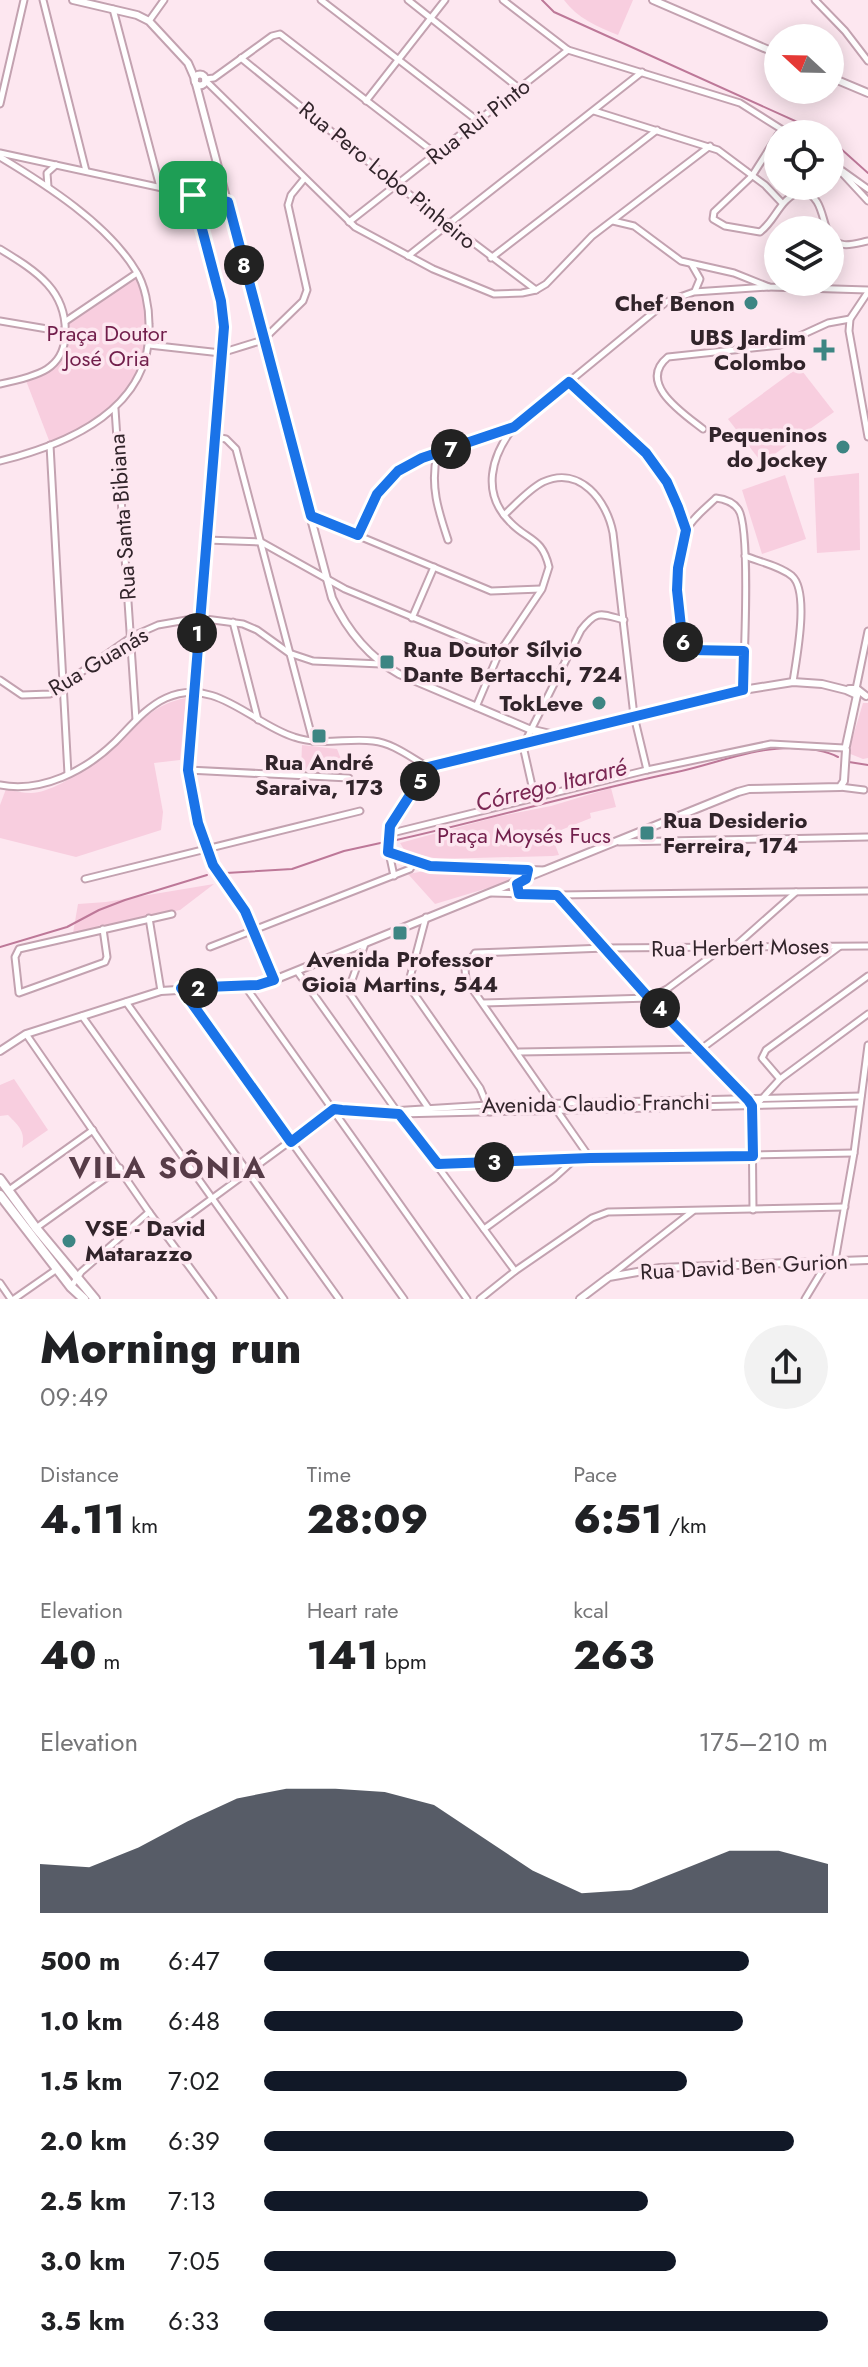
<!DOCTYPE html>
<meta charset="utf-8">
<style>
:root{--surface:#fff;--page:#f2f2f2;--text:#202124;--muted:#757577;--accent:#111827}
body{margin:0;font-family:Jost,sans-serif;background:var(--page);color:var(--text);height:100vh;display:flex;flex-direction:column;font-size:30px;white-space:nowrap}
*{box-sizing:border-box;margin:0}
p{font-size:26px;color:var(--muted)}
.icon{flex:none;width:44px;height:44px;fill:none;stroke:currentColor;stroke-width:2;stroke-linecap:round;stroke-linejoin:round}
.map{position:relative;height:1299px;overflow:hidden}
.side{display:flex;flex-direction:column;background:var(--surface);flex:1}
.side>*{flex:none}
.needle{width:52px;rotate:292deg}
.buttons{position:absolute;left:764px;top:24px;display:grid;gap:16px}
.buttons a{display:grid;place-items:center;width:80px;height:80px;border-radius:50%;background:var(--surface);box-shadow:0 4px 20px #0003;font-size:40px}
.pin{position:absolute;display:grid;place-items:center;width:68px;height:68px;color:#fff;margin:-34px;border-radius:16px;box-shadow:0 4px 12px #0006}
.km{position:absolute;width:40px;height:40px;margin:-20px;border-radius:50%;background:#222;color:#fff;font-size:22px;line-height:40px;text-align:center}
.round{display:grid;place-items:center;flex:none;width:84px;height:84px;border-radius:42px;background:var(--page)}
.head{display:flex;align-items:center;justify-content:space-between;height:136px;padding:0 40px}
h1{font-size:44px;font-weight:800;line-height:60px}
.metrics{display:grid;grid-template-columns:repeat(3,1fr);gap:12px;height:136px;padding:8px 40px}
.metrics div{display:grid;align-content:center}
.metrics b{font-size:40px;font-weight:800}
.metrics small{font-size:22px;font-weight:400}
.metrics p{font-size:22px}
.chart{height:224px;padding:16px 40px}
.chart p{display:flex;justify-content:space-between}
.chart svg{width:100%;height:144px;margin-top:8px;fill:var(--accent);opacity:.7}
ul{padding:0 40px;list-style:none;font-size:26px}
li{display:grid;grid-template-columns:128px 96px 1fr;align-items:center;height:60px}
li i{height:20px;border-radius:10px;background:var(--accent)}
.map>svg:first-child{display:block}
.green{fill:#f8cedf}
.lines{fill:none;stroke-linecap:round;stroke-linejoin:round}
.stream{stroke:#bd7898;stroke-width:2}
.street-casing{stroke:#c3a2b0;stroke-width:9}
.secondary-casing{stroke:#c3a2b0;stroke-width:10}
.highway-casing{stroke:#c3a2b0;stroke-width:12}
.street{stroke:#fff;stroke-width:5}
.secondary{stroke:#fff;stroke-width:6}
.highway{stroke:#fff;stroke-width:8}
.route-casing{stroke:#fff;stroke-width:16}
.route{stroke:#1a73e8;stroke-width:10}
.poi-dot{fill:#3d8583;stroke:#fde7f0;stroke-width:3}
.labels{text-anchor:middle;stroke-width:7;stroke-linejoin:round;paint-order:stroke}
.street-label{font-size:22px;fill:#31242a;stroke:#fde7f0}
.poi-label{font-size:22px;font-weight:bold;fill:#31242a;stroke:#fde7f0;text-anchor:end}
.park-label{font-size:22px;fill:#711e4b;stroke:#fde7f0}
.water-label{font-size:24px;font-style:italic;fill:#7b2854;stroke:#fde7f0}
.district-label{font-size:30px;font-weight:bold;letter-spacing:2px;fill:#573c48;stroke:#fde7f0}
</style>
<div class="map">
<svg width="868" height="1299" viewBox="0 0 868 1299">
<rect width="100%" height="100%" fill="#fde7f0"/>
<g class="green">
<path d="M564,0h69l-15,35c-20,-8 -41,-17 -54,-35z"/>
<path d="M137,273c16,48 16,96 -21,134 -12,12 -50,27 -66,36l-25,-65c29,-12 45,-22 42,-57z"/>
<path d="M799,367l35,45 -72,51 -34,-44z"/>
<path d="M859,473l1,77 -43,3 -3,-75z"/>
<path d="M785,475l21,64 -44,15 -20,-64z"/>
<path d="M186,698l-6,62 -26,3 9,49 -2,18 -85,27 -76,-19v-33l6,-16c8,2 17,4 25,4 24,0 67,-32 85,-48 24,-21 36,-41 70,-47z"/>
<path d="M863,703h5v55l-5,1 -15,-6z"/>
<path d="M302,745l35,4 10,25 -46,-4z"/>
<path d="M611,788l5,19 -26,6 1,5 -40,16 8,21 -6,1 -115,3 -33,-8 -5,-8 96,-26 55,-11z"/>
<path d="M425,871l100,1 -27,13 -63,19 -27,-30z"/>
<path d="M214,884l-34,26 -107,23 5,-29 28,-2z"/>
<path d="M14,1079l34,51 -26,18c4,-16 -3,-22 -14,-33l-8,1v-31z"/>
</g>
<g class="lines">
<g class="stream">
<path d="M542,0l12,12 270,122"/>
<path d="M830,139l38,34"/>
<path d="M849,762l19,3"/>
<path d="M392,841c95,-21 189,-49 285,-69 37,-8 75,-24 113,-24 15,0 35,2 48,9"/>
<path d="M226,873l66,-4 52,-18 41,-9"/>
<path d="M0,947l67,-20 32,-17 26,-10 82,-25"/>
</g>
<defs>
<g id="street">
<path d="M43,0l43,171"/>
<path d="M321,0l157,121"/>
<path d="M408,0l112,89"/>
<path d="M503,0l65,50 172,53 49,31"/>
<path d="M815,0l30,31 23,30"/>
<path d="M113,9l47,178"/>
<path d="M149,21l15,-21"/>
<path d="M241,58l156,127 139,105"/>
<path d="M205,79l9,-1 58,-42 8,-2 156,120"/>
<path d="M205,80l150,147 78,42 61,25 28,-1 14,-3 10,-6 46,-48 118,-90"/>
<path d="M366,101l79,-101"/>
<path d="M0,104l24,-104"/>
<path d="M594,111l124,39 47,35 17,18"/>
<path d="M778,135l-26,41 -38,36 -1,7 12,7 35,6c17,-13 19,-34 42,-41 19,5 19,23 25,39"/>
<path d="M0,153l227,49"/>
<path d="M0,157c45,27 108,67 136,114 9,14 13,36 13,53 4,84 -80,120 -149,137"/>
<path d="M830,162l38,27"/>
<path d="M843,174l25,27"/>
<path d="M48,187l-1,-14 9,-8"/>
<path d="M193,195l28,106 3,26 -36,443 10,53 15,42 32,46 29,69"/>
<path d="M613,221l21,5 47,35 53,12 35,14 99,3"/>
<path d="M349,222l219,-172"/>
<path d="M830,235c9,15 23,9 38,6"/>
<path d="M0,249c36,22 69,42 65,89 -1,12 -7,24 -18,31 -13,8 -32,12 -47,15"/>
<path d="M408,256l234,-184"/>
<path d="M491,258l166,-128"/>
<path d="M692,265l8,14 -5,12"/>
<path d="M868,292l-18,27 -1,12 19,106"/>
<path d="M0,321l65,11"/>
<path d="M66,321l71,-48"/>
<path d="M149,345l72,8 42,-13 40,-39 4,-11 -19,-85 3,-10 13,-16"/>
<path d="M569,382l77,71 21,29 19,47"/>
<path d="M115,409l21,311"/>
<path d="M703,429c-19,-15 -67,-46 -35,-72l112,-12 48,-22 22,-4"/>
<path d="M215,437l11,2 10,10 77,292"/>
<path d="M50,445l18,329"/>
<path d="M437,454c-7,32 1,56 11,86"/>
<path d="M504,515c11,-10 25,-26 39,-33 37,-17 64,19 70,51l21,183 13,54"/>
<path d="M311,516l180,75 50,-2"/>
<path d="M358,535c8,-21 17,-44 34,-59 24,-22 89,-39 121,-48"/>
<path d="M206,540l55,2 84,47 154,64"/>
<path d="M745,556c15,6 35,10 47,20 18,16 4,84 1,106"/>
<path d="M412,618l22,-51"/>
<path d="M233,622l25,98"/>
<path d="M0,680l22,15 28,-1 83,-58 25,-11 40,-7 45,6 14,6 32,23 24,8 68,3"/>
<path d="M856,689l12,-58"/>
<path d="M743,690c1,-28 8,-165 -5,-181 -5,-7 -14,-10 -22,-11 -10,10 -24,20 -30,33 -16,35 -7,78 -3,114l7,5 54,1"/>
<path d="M476,707l23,-54 43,-64 7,-22c-7,-30 -21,-26 -39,-45 -29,-29 -19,-66 4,-95l152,-125 28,-10 75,-5"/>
<path d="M523,746l58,-116c16,-21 20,-16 43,-10"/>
<path d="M523,746l12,53"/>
<path d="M428,767l95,-21 31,-11"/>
<path d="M188,770l161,8"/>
<path d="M0,785c42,8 85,-14 115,-43 15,-15 31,-35 51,-44 49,-22 86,26 128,39 26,9 53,1 79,4 20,2 37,16 55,26"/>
<path d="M840,787l24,3"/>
<path d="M388,834l259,-64 124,-26 73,4"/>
<path d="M619,842l249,-5"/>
<path d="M388,852l42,14 114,4"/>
<path d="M394,876l-6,-28 2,-22 38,-59"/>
<path d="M85,879l275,-68"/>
<path d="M491,893l66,2 311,-4"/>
<path d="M557,895l195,211 1,104"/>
<path d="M426,917l-18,68 72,103 10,24"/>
<path d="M149,918l12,73"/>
<path d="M103,929l4,28 -2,5 -86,31 -4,-36 4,-8 153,-35"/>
<path d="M365,944l-17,47 81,118"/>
<path d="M210,947l200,-78 4,-7"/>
<path d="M733,948l63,-56"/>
<path d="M297,971l99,139 119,161"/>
<path d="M245,986l222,313"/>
<path d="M181,988l223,311"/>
<path d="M126,1002l213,297"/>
<path d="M483,1003l166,-5 18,-9 54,-40"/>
<path d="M82,1016l202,283"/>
<path d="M26,1034l123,178 64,87"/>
<path d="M519,1052l182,-3 138,-102"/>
<path d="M780,1079l-18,-21 4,-8 102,-74"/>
<path d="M760,1101l20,-22 88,-65"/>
<path d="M391,1111l97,-6 373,-9"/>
<path d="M590,1158l-124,-178 -1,-11 10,-16 130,-5 263,-2"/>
<path d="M438,1164l152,-6 264,-5"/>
<path d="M9,1190l84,-60"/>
<path d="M36,1228l84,-60"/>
<path d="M484,1229l70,-51 21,-19"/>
<path d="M165,1233l169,-124 65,5 461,-11"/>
<path d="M835,1261l19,-108 14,-108"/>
<path d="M610,1276l83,-65"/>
<path d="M0,1283l11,16"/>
<path d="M71,1287l10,-15 68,-60"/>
<path d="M14,1299l43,-30"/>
<path d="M480,1299l35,-28 77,-53 16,-6 237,-5"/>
<path d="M805,1299l23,-38"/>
</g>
<g id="secondary">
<path d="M73,0l64,15 12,6 39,42 7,16"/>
<path d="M653,0l125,54"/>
<circle cx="200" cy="80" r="5.5"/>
<path d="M830,77l38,16"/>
<path d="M196,84l136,514c15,32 35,58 67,76l130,55 26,6 188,-45 50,-8 29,2 24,6 11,5"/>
<path d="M849,689h8l9,7"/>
<path d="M846,746l11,-51"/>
<path d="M518,882l-2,7 3,5"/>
<path d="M0,1051l26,-17 135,-43 97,-6 16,-5 464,-188 11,-3 91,-2 4,-6 2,-31"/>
<path d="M580,1299l29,-22 51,-9 208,-8"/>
</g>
<g id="highway">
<path d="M0,1179l36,49 59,71"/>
<path d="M0,1195l71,92 13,12"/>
</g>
</defs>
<use href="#street" class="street-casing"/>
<use href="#secondary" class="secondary-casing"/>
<use href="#highway" class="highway-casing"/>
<use href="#street" class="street"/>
<use href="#secondary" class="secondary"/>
<use href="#highway" class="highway"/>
</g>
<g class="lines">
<defs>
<path id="route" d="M193,195l35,7 83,314 47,19 19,-41 21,-23 24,-13 92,-31 55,-45 77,71 21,29 11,25 8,23 -8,38 -1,22 6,55 7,5 54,1 -1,39 -315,77 -38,59 -2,26 42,14 98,4 -2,9 -9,5 2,10 38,1 92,103 99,102 4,6 1,50 -163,2 -152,6 -39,-50 -57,-4 -8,-1 -43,33 -110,-154 77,-3 16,-5 -29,-69 -32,-46 -15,-42 -10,-53 36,-443 -3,-26z"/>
</defs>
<use href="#route" class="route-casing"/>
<use href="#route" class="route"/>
</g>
<g class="poi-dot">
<circle cx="751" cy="303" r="8"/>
<path d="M820 338h8v8h8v8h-8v8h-8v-8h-8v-8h8z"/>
<circle cx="843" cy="447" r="8"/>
<rect x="379" y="654" width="16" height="16" rx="4"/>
<circle cx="599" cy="703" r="8"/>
<rect x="311" y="728" width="16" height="16" rx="4"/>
<rect x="639" y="825" width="16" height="16" rx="4"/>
<rect x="392" y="925" width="16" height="16" rx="4"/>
<circle cx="69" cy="1241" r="8"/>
</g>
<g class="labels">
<g class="street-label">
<text transform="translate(478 121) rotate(-38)" y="8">Rua Rui Pinto</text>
<text transform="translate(388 175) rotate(39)" y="8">Rua Pero Lobo Pinheiro</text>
<text transform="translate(122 517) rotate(-94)" y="8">Rua Santa Bibiana</text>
<text transform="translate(98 661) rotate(-31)" y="8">Rua Guanás</text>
<text transform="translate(740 947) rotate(-1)" y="8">Rua Herbert Moses</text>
<text transform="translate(596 1103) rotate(-1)" y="8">Avenida Claudio Franchi</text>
<text transform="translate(744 1266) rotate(-3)" y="8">Rua David Ben Gurion</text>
</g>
<g class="poi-label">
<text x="735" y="311">Chef Benon</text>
<text x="806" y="345">UBS Jardim<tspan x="806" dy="25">Colombo</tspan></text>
<text x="827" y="442">Pequeninos<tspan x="827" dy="25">do Jockey</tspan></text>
<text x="403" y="657" text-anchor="start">Rua Doutor Sílvio<tspan x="403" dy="25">Dante Bertacchi, 724</tspan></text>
<text x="583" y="711">TokLeve</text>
<text x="319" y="770" text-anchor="middle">Rua André<tspan x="319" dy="25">Saraiva, 173</tspan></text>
<text x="663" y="828" text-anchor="start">Rua Desiderio<tspan x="663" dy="25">Ferreira, 174</tspan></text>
<text x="400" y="967" text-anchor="middle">Avenida Professor<tspan x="400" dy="25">Gioia Martins, 544</tspan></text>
<text x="85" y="1236" text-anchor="start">VSE - David<tspan x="85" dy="25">Matarazzo</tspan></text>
</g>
<g class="park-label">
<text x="107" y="341">Praça Doutor<tspan x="107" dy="25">José Oria</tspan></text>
<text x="524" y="843">Praça Moysés Fucs</text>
</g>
<g class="water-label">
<text transform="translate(551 785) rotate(-14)" y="8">Córrego Itararé</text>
</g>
<g class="district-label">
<text x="168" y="1178">VILA SÔNIA</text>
</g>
</g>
</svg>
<div class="buttons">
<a><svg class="needle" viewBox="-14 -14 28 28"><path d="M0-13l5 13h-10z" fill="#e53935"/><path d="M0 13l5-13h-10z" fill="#757577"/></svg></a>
<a><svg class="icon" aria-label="locate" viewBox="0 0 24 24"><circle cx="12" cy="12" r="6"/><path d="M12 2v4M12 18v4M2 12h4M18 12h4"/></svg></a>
<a><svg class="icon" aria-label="layers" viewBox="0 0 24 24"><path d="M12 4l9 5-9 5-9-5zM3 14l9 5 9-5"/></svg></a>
</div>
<div class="pin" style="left:193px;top:195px;background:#1e9e55"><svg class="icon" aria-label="arrive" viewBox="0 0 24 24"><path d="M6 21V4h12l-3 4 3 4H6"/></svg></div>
<b class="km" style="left:197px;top:633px">1</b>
<b class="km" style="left:198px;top:988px">2</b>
<b class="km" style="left:494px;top:1162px">3</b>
<b class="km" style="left:660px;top:1008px">4</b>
<b class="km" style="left:420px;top:781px">5</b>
<b class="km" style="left:683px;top:642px">6</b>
<b class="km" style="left:451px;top:449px">7</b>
<b class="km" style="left:244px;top:265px">8</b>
</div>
<section class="side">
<div class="head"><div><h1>Morning run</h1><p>09:49</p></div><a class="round"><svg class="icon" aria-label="share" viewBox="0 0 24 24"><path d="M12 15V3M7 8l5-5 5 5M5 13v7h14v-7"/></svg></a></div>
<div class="metrics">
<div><p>Distance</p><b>4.11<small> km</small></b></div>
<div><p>Time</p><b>28:09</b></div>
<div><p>Pace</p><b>6:51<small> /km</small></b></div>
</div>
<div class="metrics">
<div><p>Elevation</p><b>40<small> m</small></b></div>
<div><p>Heart rate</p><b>141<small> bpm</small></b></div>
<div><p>kcal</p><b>263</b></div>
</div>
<div class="chart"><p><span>Elevation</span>175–210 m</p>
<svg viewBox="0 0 160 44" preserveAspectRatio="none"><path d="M0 44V29L10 30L20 24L30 16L40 9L50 6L60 6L70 7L80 11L90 21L100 31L110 38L120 37L130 31L140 25L150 25L160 29V44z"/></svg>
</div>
<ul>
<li><b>500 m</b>6:47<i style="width:86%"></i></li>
<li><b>1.0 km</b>6:48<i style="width:85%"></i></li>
<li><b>1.5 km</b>7:02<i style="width:75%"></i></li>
<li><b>2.0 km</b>6:39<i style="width:94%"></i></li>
<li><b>2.5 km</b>7:13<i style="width:68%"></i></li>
<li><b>3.0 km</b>7:05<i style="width:73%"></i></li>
<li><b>3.5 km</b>6:33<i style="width:100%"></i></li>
</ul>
</section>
